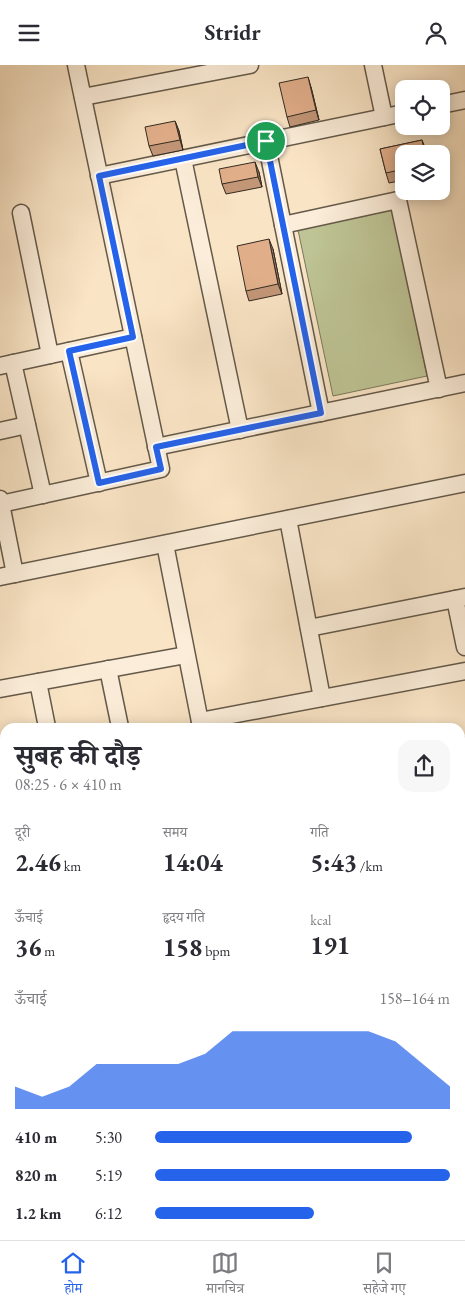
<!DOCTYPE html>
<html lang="hi">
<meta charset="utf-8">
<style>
:root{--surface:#fff;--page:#f7f7f7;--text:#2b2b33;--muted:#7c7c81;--line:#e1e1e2;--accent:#2563eb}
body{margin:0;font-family:"EB Garamond","Noto Serif Devanagari",serif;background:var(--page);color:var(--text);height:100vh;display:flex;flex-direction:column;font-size:19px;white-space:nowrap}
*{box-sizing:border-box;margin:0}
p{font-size:16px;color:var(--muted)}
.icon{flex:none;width:28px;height:28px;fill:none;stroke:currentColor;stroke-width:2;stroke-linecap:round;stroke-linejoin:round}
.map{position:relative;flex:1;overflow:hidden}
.sheet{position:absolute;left:0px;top:658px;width:465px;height:518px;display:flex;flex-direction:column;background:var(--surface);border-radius:15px 15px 0 0;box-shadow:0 2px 12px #0003}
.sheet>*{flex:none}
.tools{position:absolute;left:395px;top:15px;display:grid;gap:10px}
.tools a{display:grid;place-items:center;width:55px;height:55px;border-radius:10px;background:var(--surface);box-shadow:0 2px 12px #0003;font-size:25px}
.pin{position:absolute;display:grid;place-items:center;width:42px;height:42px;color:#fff;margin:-21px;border:2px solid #fff;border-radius:50%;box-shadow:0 1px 5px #0007}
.round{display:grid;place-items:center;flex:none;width:52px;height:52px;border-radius:15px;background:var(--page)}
.overview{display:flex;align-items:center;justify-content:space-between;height:85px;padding:0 15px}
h1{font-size:28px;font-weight:700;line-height:38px}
.metrics{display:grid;grid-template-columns:repeat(3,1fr);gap:8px;height:85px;padding:5px 15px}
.metrics div{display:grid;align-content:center}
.metrics b{font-size:25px;font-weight:700}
.metrics small{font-size:14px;font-weight:400}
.metrics p{font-size:14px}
.chart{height:140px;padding:10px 15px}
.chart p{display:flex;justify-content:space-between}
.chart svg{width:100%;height:90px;margin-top:5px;fill:var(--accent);opacity:.7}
ul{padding:0 15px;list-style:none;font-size:16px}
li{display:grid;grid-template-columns:80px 60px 1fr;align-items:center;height:38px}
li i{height:12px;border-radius:6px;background:var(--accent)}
header{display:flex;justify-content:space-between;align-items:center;height:65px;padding:0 15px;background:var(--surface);font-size:22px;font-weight:700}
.tabs{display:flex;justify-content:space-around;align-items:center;height:70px;border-top:1px solid var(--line);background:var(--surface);font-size:14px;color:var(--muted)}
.tabs a{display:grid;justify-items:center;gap:2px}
.tabs .on{color:var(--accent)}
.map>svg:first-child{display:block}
.park{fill:#bec495;stroke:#78785b}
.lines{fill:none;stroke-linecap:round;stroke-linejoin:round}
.minor-casing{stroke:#64594a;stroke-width:19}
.minor{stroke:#fbedd9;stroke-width:16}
.wall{fill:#c29677;stroke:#332b21}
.shaded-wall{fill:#9e7a61;stroke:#332b21}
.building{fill:#e1ae8a;stroke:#332b21}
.route-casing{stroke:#fff;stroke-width:10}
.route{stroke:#2563eb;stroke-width:6}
</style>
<header><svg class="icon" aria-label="menu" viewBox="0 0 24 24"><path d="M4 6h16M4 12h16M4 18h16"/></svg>Stridr<svg class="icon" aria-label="person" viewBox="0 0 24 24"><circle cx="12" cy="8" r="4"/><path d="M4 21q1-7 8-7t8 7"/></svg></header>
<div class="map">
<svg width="465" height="1175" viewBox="0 0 465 1175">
<rect width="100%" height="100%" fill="#f9e4c5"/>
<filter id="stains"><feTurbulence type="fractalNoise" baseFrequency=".004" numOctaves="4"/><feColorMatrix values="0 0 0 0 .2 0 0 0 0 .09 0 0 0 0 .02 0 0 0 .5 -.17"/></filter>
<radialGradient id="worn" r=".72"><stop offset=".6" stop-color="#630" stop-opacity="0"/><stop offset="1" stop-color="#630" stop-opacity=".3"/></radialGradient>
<path class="park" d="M392,145l35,166 -94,20 -35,-166z"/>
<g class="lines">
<defs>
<g id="minor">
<path d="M373,0l11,52"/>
<path d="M83,32l167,-32"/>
<path d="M441,40l24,-5"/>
<path d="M266,76l55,272"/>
<path d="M183,94l57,271"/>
<path d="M99,111l305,-63"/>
<path d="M21,148l29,142"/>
<path d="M283,160l115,-25 41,189"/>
<path d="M69,286l30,132"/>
<path d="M13,298l30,132"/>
<path d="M0,301l133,-29"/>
<path d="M0,366l27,-6"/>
<path d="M156,382l309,-64"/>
<path d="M0,434l15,75"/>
<path d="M1,439l160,-35 -85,-404"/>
<path d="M288,454l34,179"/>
<path d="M165,479l36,183"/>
<path d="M0,512l465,-94"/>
<path d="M455,534l10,48"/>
<path d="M309,563l156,-31"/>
<path d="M108,604l12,58"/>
<path d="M38,617l9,45"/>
<path d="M0,624l186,-34"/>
<path d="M200,656l265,-50"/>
<path d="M460,682l5,-1"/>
<path d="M460,767l5,-1"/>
<path d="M0,786l5,-1"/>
<path d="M460,845l5,-1"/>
<path d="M0,861l5,-1"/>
<path d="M460,924l5,-1"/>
<path d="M0,943l5,-1"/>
<path d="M460,998l5,-1"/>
<path d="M0,1021l5,-1"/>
<path d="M460,1075l5,-1"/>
<path d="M0,1095l5,-1"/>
<path d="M106,1170l1,5"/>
<path d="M302,1170l1,5"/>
<path d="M0,1173l15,-3"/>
</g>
</defs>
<use href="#minor" class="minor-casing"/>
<use href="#minor" class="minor"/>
</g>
<g class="wall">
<path d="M311,22l8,33 -29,7 -3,-10z"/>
<path d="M175,56l4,10 4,19 -30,6 -4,-10z"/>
<path d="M422,75l4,14h-22v26l-15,3 -3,-10 -6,-24z"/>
<path d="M259,107l3,15 -36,7 -4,-10z"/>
<path d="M273,184l9,45 -33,7 -3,-10z"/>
</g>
<g class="shaded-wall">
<path d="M308,12l3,10 8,33 -3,-10z"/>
<path d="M175,56l4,10 4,19 -3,-10z"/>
<path d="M422,75l4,10v4h-1z"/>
<path d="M255,97l4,10 3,15 -4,-10z"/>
<path d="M269,174l4,10 9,45 -4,-10z"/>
</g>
<g class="building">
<path d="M308,12l8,33 -29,7 -8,-34z"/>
<path d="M175,56l5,19 -31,6 -4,-19z"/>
<path d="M422,75l3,14h-21v15l-18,4 -6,-24z"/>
<path d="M255,97l3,15 -36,7 -3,-15z"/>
<path d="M269,174l9,45 -32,7 -9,-45z"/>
</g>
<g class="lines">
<defs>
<path id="route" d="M266,76l55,272 -165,34 5,22 -62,14 -30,-132 64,-14 -34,-161z"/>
</defs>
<use href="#route" class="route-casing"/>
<use href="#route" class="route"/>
</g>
<rect width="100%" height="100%" filter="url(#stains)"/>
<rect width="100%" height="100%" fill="url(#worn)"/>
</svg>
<div class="tools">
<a><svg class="icon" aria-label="locate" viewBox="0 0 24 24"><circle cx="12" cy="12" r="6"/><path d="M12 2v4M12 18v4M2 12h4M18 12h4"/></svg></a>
<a><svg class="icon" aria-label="layers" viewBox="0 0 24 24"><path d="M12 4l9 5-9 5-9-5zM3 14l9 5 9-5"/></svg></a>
</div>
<div class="pin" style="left:266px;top:76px;background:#1e9e55"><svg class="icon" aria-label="arrive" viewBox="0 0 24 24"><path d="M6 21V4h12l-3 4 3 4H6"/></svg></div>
<section class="sheet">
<div class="overview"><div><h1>सुबह की दौड़</h1><p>08:25 · 6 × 410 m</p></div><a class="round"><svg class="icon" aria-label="share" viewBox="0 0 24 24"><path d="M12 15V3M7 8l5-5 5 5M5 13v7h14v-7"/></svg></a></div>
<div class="metrics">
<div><p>दूरी</p><b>2.46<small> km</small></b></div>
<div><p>समय</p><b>14:04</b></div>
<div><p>गति</p><b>5:43<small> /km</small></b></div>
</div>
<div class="metrics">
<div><p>ऊँचाई</p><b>36<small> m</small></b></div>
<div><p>हृदय गति</p><b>158<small> bpm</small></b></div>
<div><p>kcal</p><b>191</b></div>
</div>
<div class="chart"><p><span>ऊँचाई</span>158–164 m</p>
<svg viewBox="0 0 160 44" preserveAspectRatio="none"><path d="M0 44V33L10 38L20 33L30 22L40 22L50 22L60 22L70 17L80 6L90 6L100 6L110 6L120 6L130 6L140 11L150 22L160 33V44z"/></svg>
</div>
<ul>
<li><b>410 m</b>5:30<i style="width:87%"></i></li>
<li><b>820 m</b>5:19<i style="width:100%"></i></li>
<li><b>1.2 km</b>6:12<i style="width:54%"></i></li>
</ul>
</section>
</div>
<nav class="tabs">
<a class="on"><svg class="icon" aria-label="home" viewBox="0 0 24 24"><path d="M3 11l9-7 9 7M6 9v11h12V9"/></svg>होम</a>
<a><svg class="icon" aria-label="map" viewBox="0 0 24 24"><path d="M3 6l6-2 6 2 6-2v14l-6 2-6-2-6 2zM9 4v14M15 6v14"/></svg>मानचित्र</a>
<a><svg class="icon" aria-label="saved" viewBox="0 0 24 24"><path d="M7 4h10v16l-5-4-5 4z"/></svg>सहेजे गए</a>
</nav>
